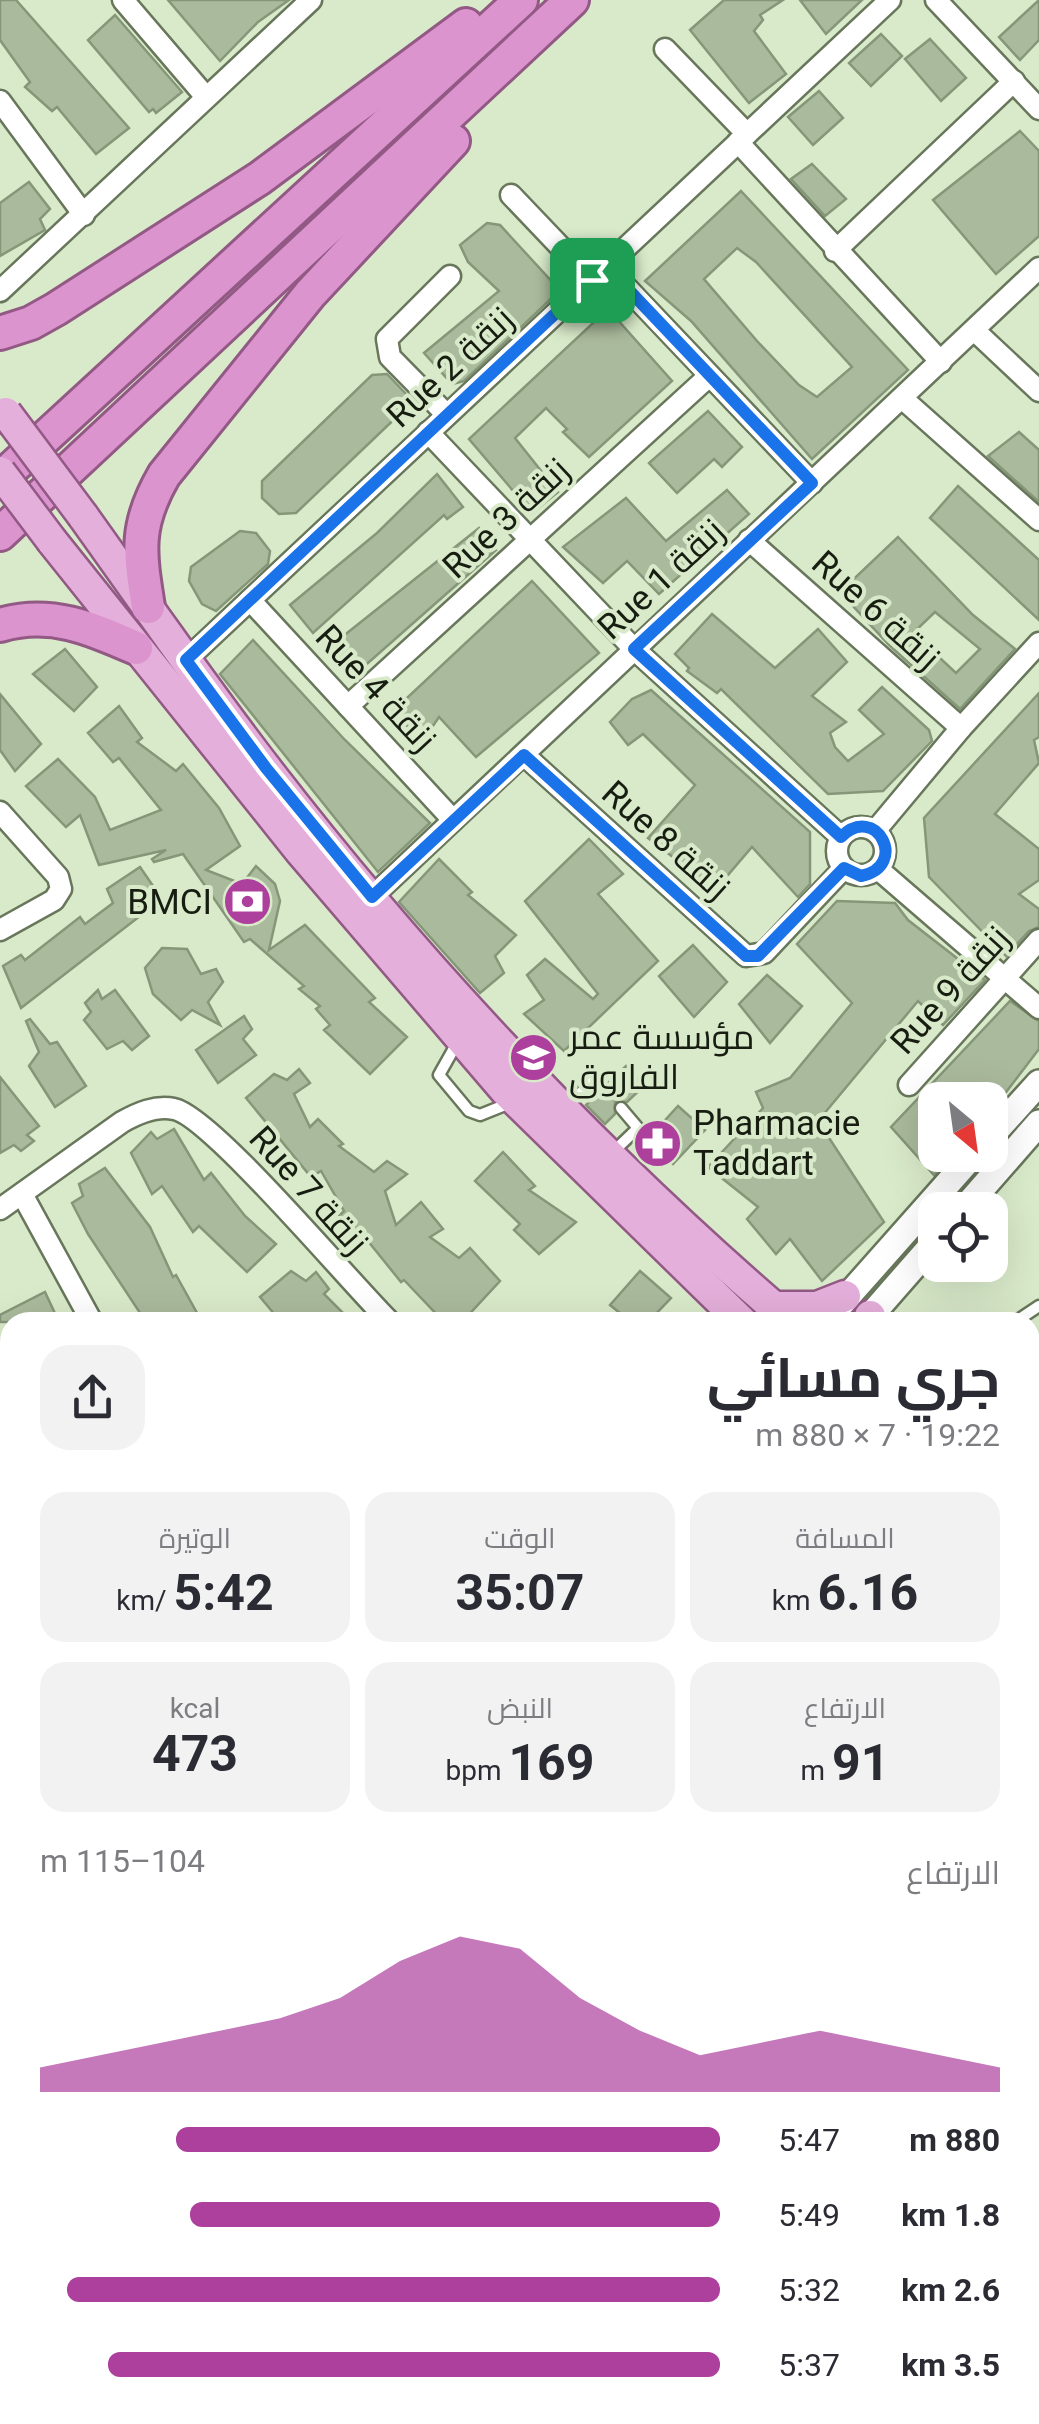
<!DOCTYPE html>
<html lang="ar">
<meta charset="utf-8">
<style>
:root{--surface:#fff;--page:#f2f2f3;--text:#2b2b33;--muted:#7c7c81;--accent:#ad3f9d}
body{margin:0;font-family:Roboto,Cairo,sans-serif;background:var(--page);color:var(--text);direction:rtl;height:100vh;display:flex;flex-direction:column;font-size:38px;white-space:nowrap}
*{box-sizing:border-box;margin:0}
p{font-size:32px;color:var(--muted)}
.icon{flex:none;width:55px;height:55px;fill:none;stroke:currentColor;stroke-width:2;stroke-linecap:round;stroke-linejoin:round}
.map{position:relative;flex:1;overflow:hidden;direction:ltr}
.drawer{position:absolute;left:0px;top:1312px;width:1040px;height:1112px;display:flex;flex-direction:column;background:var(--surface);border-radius:30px 30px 0 0;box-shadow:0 10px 40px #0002;direction:rtl}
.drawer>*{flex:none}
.needle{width:65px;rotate:151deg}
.controls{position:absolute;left:918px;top:1082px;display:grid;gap:20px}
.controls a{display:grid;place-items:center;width:90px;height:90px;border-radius:20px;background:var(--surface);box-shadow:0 10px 40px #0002;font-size:50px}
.pin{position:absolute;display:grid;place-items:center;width:85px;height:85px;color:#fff;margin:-42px;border-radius:20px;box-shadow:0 5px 15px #0006}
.round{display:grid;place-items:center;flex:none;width:105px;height:105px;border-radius:30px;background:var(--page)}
.summary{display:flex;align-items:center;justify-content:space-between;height:170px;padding:0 40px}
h1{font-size:55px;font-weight:700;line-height:75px}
.stats{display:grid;grid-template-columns:repeat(3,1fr);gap:15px;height:170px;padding:10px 40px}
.stats div{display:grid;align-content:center;border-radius:25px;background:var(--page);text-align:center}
.stats b{font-size:50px;font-weight:700}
.stats small{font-size:28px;font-weight:400}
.stats p{font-size:28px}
.chart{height:280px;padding:20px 40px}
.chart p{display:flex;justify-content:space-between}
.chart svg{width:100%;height:180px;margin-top:10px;fill:var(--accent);opacity:.7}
ul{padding:0 40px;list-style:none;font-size:32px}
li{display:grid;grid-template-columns:160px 120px 1fr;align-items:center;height:75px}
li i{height:25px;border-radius:12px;background:var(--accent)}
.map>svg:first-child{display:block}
.green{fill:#b5d696}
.building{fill:#aaba9c;stroke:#869679;stroke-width:2.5;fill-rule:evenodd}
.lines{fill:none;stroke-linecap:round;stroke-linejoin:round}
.service-casing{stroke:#68775b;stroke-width:15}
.minor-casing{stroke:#68775b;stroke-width:25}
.tertiary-casing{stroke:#68775b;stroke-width:30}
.primary-casing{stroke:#915984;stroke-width:35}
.trunk-casing{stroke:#915984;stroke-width:38}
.service{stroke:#fff;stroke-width:10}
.minor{stroke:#fff;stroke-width:20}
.tertiary{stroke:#fff;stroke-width:25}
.primary{stroke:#e4afda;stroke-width:30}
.trunk{stroke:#db94ce;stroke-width:32}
.primary-bridge-casing{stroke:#915984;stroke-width:35;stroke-linecap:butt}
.primary-bridge{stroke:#e4afda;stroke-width:30}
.route-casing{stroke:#fff;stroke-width:20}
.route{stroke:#1a73e8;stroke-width:12}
.labels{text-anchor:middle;stroke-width:8;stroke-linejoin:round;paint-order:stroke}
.street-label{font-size:35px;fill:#171d11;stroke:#d9eaca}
.poi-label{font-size:35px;fill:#171d11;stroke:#d9eaca;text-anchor:start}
</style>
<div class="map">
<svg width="1039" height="2424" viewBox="0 0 1039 2424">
<rect width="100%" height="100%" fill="#d9eaca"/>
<path class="green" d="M10,1546v102l-10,5v-101z"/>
<g class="building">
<path d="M0,0h16l113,128 -33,26 -39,-47 -5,4 -27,-24 5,-5 -30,-42z"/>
<path d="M168,0h121l-31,22 -38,39z"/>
<path d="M724,0h59l-23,15 3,5 -9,11 32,43 -37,29 -59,-73z"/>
<path d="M800,0h62l-36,34z"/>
<path d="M1039,0v40l-19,20 -21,-23z"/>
<path d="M115,15l67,77 -26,21 -3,-4 -4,3 -61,-72z"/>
<path d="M881,34l21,22 -31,30 -22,-23z"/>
<path d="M930,39l36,39 -25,23 -36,-42z"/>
<path d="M819,91l24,27 -30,27 -25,-28z"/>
<path d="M1020,131l19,20v85l-43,38 -63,-74z"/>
<path d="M812,164l34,35 -21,17 -34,-37z"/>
<path d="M29,182l21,27 -10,10 5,11 -45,26v-53z"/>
<path d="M741,191l167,179 -96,89 -121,-138 -46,-40zM737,248l19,14 96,105 -35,30 -18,-12 -42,-44 -53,-62z"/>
<path d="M487,223l13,2 55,60v10l-91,86 -12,3 -28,-31 75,-62 -31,-29 -8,-17z"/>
<path d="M608,309l64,72 -83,76 -26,-25 4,-3 -21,-21 -31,30 43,54 -26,21 -63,-74z"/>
<path d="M387,374l22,23 -3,11 -110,105 -17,1 -17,-16v-17l110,-106z"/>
<path d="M708,411l34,36 -20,20 -8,-8 -37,34 -28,-30z"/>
<path d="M1019,432l20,18v52l-51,-46z"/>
<path d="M437,474l26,33 -16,12 -3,-4 -131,118 -23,-28 87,-72z"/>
<path d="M958,486l81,74v60l-109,-102z"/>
<path d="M727,490l22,24 -90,80 -32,-33 -24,22 -40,-36 63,-49 40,43z"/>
<path d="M479,528l17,22 -145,128 -24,-29z"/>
<path d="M240,531l16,2 14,18 -2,13 -52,47 -14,-7 -13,-23 2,-14z"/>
<path d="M898,537l75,78 42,34 -55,60 -70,-63 -50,-54zM935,612l45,37 -24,24 -43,-40z"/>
<path d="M532,581l67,72 -123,104 -37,-40 -17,25 -29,-31z"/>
<path d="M712,614l63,54 43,-39 29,33 -35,34 34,26 -16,11 5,14 13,14 36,-27 -25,-24 23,-23 47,43 3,11 -49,50 -55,3 -107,-105 -4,4 -30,-22 2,-3 -14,-14z"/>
<path d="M253,640l92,100 85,83 -52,49 -158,-198z"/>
<path d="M65,649l32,38 -23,24 -41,-37z"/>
<path d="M651,690l159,142v52l-12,13 -46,-50 -42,49 -28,-32 -34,-26 47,-53 -52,-51 -15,11 -18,-23 22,-23z"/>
<path d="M1039,693v44l-5,3 5,23 -44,51 44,35v31l-20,14 20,15v18l-10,4 -23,25 -77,-79 -5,-59z"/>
<path d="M0,694l41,50 -26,27 -15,-21z"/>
<path d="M119,706l23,32 -5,4 39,29 7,-7 36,44 21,38 -34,24 36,14 14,-18 19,18 5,17 -11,49 36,-25 70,73 -6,4 38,35 -37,37 -46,-44 6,-5 -14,-16 4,-3 -21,-17 5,-3 -54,-47 -6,3 -61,-88 -29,8 -2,-3 14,-9 -67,15 -19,-50 -14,12 -40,-41 32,-27 37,38 15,33 51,-20 -42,-52 -6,4 -25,-29z"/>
<path d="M589,839l34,35 -25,20 60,67 -94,90 -40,-37 20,-14 -17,-25 18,-16 48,40 5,-5 -73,-93z"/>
<path d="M439,859l33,33 -4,3 48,40 -21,21 9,17 -24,20 -81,-91z"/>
<path d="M140,867l22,32 -141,109 -18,-42 18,-11 4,5 55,-43 5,7 28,-21 -6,-14z"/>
<path d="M837,901l58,2 13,17 77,60 -42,45 -25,-24 -100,120 66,101 -62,59 -32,-42 -14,15 -29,-35 11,-12 -50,-40 55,-59 -7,-16 34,-14 62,-75 -55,-59z"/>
<path d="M693,945l34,37 -33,35 -35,-41z"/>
<path d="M162,948l25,1 14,25 15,-5 7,13 -15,20 12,23 -28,-15 -11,10 -28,-26 -8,-26z"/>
<path d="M767,975l35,31 -32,37 -31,-39z"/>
<path d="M98,990l4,9 13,-9 34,46 -17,14 -9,-9 -16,8 -23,-29 7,-8 -6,-9z"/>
<path d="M1010,1001l29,20v28l-39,51h-65v55h16l-17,20 -43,-48z"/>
<path d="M244,1016l8,13 -9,10 13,16 -38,28 -22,-33z"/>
<path d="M30,1019l20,25 7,-2 29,44 -31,21 -26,-41 10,-14 -13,-31z"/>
<path d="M626,1066l18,20 -17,16h-12v12l-10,10 -19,-19 10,-10h12v-12z"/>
<path d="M299,1069l11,14 -16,11 16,33 8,-8 25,25 -4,2 35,26 13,-11 20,13 -22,17 11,34 25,-23 22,27 -13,8 29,21 11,-10 30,33 -38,41h-18l-40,-42 -3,2 -42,-52 -7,5 -13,-19 5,-5 -23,-40 -10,6 -65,-79 28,-24 13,6z"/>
<path d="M0,1077l39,49 -12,9 7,6 -13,10 -7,-6 -14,8z"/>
<path d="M678,1106l27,24 -32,34 -26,-24z"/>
<path d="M174,1129l30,51 7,-7 34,43 31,28 -29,28 -48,-46 -6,6 -31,-46 -10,8 -21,-41 20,-21 6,7z"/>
<path d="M503,1152l32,34 -6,4 47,32 -37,32 -25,-24 6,-6 -45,-43z"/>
<path d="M105,1168l45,59 23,50 3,-2 26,47h-56l-58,-88 -16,-31 11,-7 -4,-12z"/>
<path d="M291,1271l15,10 10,-9 13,17 -5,5 28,28h-71l-21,-25z"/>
<path d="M640,1271l31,27 -23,24h-17l-21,-17z"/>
<path d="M45,1292l14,30h-59v-7z"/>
</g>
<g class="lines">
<defs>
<g id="service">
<path d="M457,1043l-18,32 30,36 11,4 30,-12"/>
<path d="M567,1106l27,-26 8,9"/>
<path d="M612,1153l26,-25 -17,-20"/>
<path d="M1015,1322l24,-16"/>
</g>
<g id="minor">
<path d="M123,0l83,97"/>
<path d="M936,0l103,109"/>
<path d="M665,49l82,85"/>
<path d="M0,101l84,114"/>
<path d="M738,142l203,220"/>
<path d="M511,195l81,85"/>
<path d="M835,251l179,-170"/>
<path d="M606,266l206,217"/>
<path d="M0,291l311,-291"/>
<path d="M974,330l65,61"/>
<path d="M903,399l136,121"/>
<path d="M446,414l-56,-57 -3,-18 63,-63"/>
<path d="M428,432l206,217 207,188"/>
<path d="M749,540l212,188"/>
<path d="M250,600l203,220"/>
<path d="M186,660l704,-660"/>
<path d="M348,706l360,-329"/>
<path d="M524,755l222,201 18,-3 80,-85"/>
<path d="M0,812l58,65 3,12 -7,11 -54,30"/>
<circle cx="861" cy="851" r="24"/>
<path d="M875,831l86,-103 78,-85"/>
<path d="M878,869l161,139"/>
<path d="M372,897l667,-629"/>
<path d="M909,1085l130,-145"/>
<path d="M22,1194l70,128"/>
<path d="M0,1209l122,-87c16,-9 34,-17 52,-13 37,7 179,177 216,213"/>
<path d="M0,1736l10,17"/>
<path d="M1030,1845l9,6"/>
<path d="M0,1933h10"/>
<path d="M0,2037l10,-6"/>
<path d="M1030,2138l9,7"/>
<path d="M1030,2175l9,-12"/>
<path d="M1030,2356l9,16"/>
<path d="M0,2370l10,-35"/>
<path d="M380,2415l5,9"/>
<path d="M669,2415l5,9"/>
<path d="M846,2415l5,9"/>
<path d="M0,2421l12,-6"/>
<path d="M689,2424l16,-9"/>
</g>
<g id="tertiary">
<path d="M990,1137l49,-54"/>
<path d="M963,1210l76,-87"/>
<path d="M825,1322l148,-167"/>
<path d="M865,1322l70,-80"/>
</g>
<g id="primary">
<path d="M83,516c60,84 119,169 182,251 155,201 334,390 526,555"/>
<path d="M52,541l249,311 204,238 237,232"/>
<path d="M773,1307h44l28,-11"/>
<path d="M870,1316v6"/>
<path d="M1030,1504l9,7"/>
<path d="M1030,1542l9,7"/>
</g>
<g id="trunk">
<path d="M0,333l31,-10 25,-14 204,-131 206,-153"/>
<path d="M0,479l521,-479"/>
<path d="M0,534l572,-534"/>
<path d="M148,607c-9,-56 -13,-82 16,-132l146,-181 143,-153"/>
<path d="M0,625c50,-15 91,3 136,23"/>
</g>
</defs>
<use href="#service" class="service-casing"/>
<use href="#minor" class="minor-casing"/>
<use href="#tertiary" class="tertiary-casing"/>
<use href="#primary" class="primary-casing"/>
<use href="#trunk" class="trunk-casing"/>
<use href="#service" class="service"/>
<use href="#minor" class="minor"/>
<use href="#tertiary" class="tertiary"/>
<use href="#primary" class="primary"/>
<use href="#trunk" class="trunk"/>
<defs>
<g id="primary-bridge">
<path d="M6,413l77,103"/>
<path d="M0,472l52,69"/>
</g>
</defs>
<use href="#primary-bridge" class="primary-bridge-casing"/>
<use href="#primary-bridge" class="primary-bridge"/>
</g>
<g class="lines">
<defs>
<path id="route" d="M606,266l206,217 -178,166 207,188c35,-35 69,29 20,39l-17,-8 -86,88h-12l-222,-201 -152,142 -106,-129 -80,-108z"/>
</defs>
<use href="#route" class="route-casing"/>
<use href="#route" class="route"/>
</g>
<defs>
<symbol id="bank-disc" viewBox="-11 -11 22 22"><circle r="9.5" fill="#ad3f9d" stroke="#d9eaca"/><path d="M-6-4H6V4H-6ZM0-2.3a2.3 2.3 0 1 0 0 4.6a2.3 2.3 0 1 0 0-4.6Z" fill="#fff"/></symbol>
<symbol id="school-disc" viewBox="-11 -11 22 22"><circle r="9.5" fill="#ad3f9d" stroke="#d9eaca"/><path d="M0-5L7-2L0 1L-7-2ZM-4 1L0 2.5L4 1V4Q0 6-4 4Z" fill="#fff"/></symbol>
<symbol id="pharmacy-disc" viewBox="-11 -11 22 22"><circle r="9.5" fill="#ad3f9d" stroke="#d9eaca"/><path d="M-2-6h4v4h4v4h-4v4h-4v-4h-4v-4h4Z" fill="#fff"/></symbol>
</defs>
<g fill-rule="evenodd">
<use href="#bank-disc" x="220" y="874" width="55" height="55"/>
<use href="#school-disc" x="506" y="1030" width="55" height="55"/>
<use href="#pharmacy-disc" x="630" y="1116" width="55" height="55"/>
</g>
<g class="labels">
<g class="street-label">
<text transform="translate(450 367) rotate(-43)" y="12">Rue 2 زنقة</text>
<text transform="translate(506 518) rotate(-43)" y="12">Rue 3 زنقة</text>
<text transform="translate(661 579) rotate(-43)" y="12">Rue 1 زنقة</text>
<text transform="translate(876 610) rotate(42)" y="12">Rue 6 زنقة</text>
<text transform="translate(376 688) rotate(47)" y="12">Rue 4 زنقة</text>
<text transform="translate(666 840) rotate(42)" y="12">Rue 8 زنقة</text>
<text transform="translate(950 990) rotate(-48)" y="12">Rue 9 زنقة</text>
<text transform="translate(309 1190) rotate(48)" y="12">Rue 7 زنقة</text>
</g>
<g class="poi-label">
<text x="212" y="914" text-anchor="end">BMCI</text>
<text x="569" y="1049">مؤسسة عمر<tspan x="569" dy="40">الفاروق</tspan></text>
<text x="693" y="1135">Pharmacie<tspan x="693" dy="40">Taddart</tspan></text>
</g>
</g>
</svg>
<div class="controls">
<a><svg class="needle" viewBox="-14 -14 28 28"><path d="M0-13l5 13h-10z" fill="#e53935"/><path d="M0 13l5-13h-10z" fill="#7c7c81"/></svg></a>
<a><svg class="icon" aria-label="locate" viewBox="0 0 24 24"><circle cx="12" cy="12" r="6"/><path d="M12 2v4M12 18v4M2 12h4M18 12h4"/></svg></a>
</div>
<div class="pin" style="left:592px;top:280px;background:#1e9e55"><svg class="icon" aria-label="arrive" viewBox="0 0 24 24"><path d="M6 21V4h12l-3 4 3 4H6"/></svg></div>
<section class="drawer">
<div class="summary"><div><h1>جري مسائي</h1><p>19:22 · 7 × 880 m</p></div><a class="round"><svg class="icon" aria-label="share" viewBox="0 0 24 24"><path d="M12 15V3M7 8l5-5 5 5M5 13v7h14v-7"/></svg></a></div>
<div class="stats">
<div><p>المسافة</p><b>6.16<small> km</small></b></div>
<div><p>الوقت</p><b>35:07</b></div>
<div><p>الوتيرة</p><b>5:42<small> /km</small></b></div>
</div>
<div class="stats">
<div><p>الارتفاع</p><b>91<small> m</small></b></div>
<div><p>النبض</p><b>169<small> bpm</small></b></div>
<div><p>kcal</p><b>473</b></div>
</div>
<div class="chart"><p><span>الارتفاع</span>104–115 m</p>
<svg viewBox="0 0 160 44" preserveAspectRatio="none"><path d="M0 44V38L10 35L20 32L30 29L40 26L50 21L60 12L70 6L80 9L90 21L100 29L110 35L120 32L130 29L140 32L150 35L160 38V44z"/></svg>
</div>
<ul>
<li><b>880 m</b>5:47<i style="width:80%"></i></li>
<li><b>1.8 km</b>5:49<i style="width:78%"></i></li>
<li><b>2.6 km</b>5:32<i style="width:96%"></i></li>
<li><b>3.5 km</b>5:37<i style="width:90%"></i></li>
</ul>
</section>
</div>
